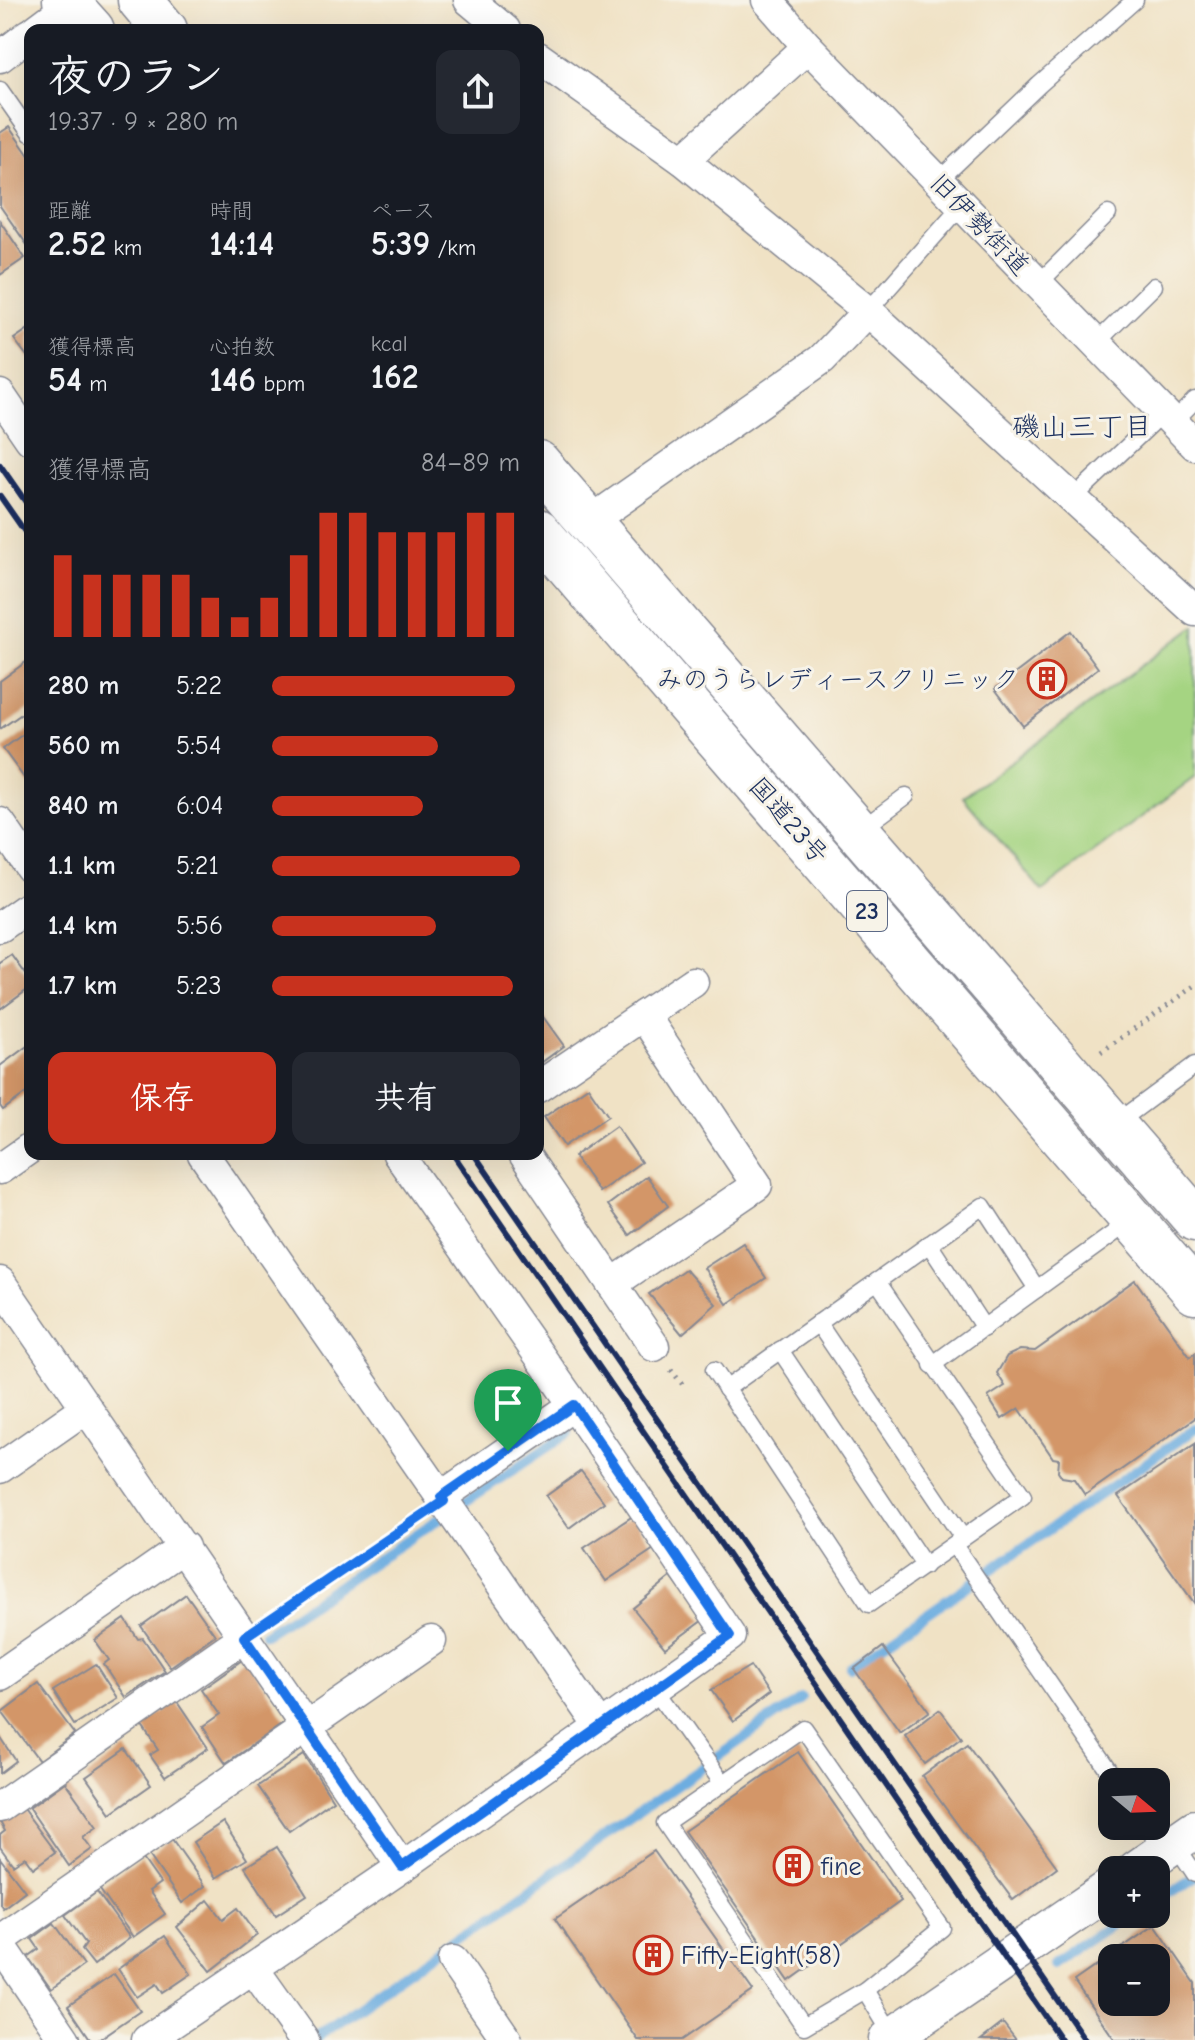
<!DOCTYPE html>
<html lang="ja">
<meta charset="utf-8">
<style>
:root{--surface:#171b24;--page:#242831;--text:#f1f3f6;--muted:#9ea1a6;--accent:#c8321e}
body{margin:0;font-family:"Comic Neue","Klee One",sans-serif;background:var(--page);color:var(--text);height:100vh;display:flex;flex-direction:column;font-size:30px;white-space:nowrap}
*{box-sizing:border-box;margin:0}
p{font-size:26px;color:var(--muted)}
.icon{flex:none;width:44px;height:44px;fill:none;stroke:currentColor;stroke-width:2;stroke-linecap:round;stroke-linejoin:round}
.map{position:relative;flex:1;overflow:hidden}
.side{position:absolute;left:24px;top:24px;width:520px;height:1136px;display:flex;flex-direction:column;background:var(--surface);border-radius:16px;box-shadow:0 8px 32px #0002}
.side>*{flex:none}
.needle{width:52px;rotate:109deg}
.controls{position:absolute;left:1098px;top:1768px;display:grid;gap:16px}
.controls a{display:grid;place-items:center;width:72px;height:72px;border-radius:16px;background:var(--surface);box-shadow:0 8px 32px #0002;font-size:40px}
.pin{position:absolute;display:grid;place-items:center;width:68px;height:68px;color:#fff;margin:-82px -34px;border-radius:50% 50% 50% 0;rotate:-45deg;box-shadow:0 0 8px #0007}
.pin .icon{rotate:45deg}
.round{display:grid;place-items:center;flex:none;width:84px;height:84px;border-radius:16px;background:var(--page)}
.summary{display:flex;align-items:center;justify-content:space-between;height:136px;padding:0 24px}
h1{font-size:44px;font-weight:600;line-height:60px}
.stats{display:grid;grid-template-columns:repeat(3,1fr);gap:12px;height:136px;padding:8px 24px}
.stats div{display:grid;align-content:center}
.stats b{font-size:34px;font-weight:600}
.stats small{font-size:22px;font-weight:400}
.stats p{font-size:22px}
.chart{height:224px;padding:16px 24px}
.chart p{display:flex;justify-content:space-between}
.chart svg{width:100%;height:144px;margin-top:8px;stroke:var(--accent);stroke-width:6}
.button{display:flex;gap:16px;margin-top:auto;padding:16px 24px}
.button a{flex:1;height:92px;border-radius:16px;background:var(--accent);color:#fff;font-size:32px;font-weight:600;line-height:92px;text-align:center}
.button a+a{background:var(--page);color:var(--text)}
ul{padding:0 24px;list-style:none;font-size:26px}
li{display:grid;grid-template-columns:128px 96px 1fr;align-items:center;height:60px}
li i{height:20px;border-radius:10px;background:var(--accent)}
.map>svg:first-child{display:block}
.green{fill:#a5d482;stroke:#608270;stroke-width:2}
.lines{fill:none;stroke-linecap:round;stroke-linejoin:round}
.stream{stroke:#6dade0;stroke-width:10}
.building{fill:#d39668;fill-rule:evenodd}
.service-casing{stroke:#868892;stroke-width:19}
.minor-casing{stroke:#868892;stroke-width:33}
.tertiary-casing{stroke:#868892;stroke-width:41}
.trunk-casing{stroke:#868892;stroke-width:47}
.path{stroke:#868892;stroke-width:5;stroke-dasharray:2 6;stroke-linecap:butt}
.service{stroke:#fff;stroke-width:16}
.minor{stroke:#fff;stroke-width:30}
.tertiary{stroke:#fff;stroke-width:38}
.trunk{stroke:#fff;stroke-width:44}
.rail{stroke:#1b2f5e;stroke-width:6}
.route-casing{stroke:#fff;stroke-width:16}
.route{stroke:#1a73e8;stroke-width:10}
.labels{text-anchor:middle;stroke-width:6;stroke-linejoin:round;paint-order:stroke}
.shield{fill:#f7f3e8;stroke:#5d6a87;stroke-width:2}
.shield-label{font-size:24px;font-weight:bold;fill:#1b2f5e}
.street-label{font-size:26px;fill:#1b2f5e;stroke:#f7f3e8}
.poi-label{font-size:26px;fill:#1b2f5e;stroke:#f7f3e8;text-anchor:start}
.neighbourhood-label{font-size:28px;fill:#1b2f5e;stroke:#f7f3e8}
</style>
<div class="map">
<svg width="1195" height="2040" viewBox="0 0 1195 2040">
<rect width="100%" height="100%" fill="#f7f3e8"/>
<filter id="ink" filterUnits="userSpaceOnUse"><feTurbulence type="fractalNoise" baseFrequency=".0125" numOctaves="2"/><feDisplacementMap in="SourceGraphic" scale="16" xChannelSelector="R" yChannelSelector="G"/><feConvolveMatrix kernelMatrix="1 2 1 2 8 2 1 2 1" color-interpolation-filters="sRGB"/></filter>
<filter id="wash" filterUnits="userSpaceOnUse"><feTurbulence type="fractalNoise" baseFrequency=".006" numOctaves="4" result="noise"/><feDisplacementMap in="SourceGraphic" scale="32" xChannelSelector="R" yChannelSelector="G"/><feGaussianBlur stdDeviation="1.8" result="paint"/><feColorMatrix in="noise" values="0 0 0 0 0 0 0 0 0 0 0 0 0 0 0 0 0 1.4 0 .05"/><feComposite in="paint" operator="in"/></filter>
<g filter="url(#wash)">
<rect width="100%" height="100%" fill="#f0e2c5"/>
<path class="green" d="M1195,626v151l-153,114 -79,-94z"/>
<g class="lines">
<g class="stream">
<path d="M265,1634l304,-201"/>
<path d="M850,1667l345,-238"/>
<path d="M1156,1901l39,-26"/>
<path d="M1059,1966l77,-52"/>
<path d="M314,2040l487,-341"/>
</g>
</g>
<g id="blocks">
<g class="building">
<path d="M9,127l21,30v92l-30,-43v-73z"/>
<path d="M0,221l25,37 -25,17z"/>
<path d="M30,328v32l-16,-21z"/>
<path d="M1071,631l27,37 -75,58 -28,-37z"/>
<path d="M26,662l4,6v40l-30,21v-48z"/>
<path d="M30,729v57l-27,-37z"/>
<path d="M12,955l18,25v7l-30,22v-46z"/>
<path d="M541,1014l23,32 -26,19v-48z"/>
<path d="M30,1044v46l-27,20 -3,-4v-40z"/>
<path d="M588,1087l20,29 -44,30 -20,-29z"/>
<path d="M616,1126l25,36 -42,30 -25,-36z"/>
<path d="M647,1176l21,30 -38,29 -22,-30z"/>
<path d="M743,1243l23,35 -39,26 -23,-36z"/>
<path d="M685,1269l31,35 -34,30 -33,-40z"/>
<path d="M1135,1280l55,77 5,-4v65l-110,77 -11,-16 -12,-2 -4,-6 1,-12 -6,-1 -34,-50 -17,11 -14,-22 17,-11 -8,-13 10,-17 13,-6 15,1z"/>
<path d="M1195,1444v160l-77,-108z"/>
<path d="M581,1471l23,31 -35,26 -23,-32z"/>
<path d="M633,1516l21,33 -48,32 -22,-33z"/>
<path d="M671,1577l32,43 -38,28 -32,-40z"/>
<path d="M186,1594l29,41 -45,32 -29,-41z"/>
<path d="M125,1619l13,20 5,-1 22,33 -39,26 -22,-33 5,-4 -14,-20z"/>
<path d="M883,1647l47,64 -30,22 -46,-64z"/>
<path d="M245,1658l42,63 -61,42 -24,-36 17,-12 -18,-26z"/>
<path d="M96,1664l22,34 -43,27 -22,-34z"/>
<path d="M750,1666l19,28 -36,27 -22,-31z"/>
<path d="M38,1684l37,50 -36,27 -37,-50z"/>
<path d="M177,1702l31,46 -43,29 -15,-22 8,-5 -16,-24z"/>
<path d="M940,1709l21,28 -36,27 -20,-28z"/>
<path d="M0,1737l16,24 -16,12z"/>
<path d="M967,1743l90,124 -44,33 -91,-124z"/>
<path d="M126,1749l25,36 -40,28 -25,-36z"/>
<path d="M798,1752l103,149 -112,80 -105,-150z"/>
<path d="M304,1755l29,45 -44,31 -31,-45z"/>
<path d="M65,1782l32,45 -14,10 9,12 -23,17 -40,-58z"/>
<path d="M21,1806l34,46 -22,16 -8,-11 -12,8 -13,-18v-12l5,-4 -5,-9z"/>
<path d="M223,1822l24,37 -31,19 -23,-36z"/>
<path d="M172,1839l33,47 -23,17 -33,-48z"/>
<path d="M277,1847l30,48 -31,20 -31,-48z"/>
<path d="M654,1851l99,140 -71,49h-44l-83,-121z"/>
<path d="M141,1856l19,27 -11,8 16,23 -32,23 -35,-50z"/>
<path d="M0,1858l25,33 -22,17 -3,-4z"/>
<path d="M97,1892l33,46 -36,27 -12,-15 4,-6 -21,-29z"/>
<path d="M208,1900l15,19 15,-11 19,27 -46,36 -34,-44z"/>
<path d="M54,1923l30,42 -33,24 -23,-32 11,-8 -7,-10z"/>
<path d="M1155,1925l40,58v57h-80l-41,-59zM1112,1958h44v44h-44z"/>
<path d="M165,1936l26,38 -28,19 -6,-9 -20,13 -19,-28z"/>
<path d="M114,1974l26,37 -42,29h-7l-23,-34z"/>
<path d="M1003,2023l13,17h-35z"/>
</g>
</g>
</g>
<g filter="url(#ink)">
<use href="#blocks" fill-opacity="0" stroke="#868892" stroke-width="2"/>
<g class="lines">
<defs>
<g id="service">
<path d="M0,90l30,43"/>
<path d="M938,181l101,-96 96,-85"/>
<path d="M1038,284l70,-70"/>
<path d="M868,311l93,-105"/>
<path d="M1096,343l58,-57"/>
<path d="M1173,422l22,-22"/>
<path d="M1073,498l91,-86"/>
<path d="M859,831l47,-35"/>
<path d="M1114,1125l81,-60"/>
<path d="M929,1244l55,84"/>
<path d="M818,1323l145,215"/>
<path d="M780,1350l145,216"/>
<path d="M932,1365l200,-145"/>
<path d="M714,1370l155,234 154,-108 -146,-215"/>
<path d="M726,1389l257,-183 54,83"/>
<path d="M954,1545l163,237"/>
<path d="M655,1688l68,96"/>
<path d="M803,1728l139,200 -77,62 -61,36 -139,-203z"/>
<path d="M1147,1826l17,25"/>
<path d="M1175,1844l20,30"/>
<path d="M865,1990l28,46"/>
</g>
<g id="minor">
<path d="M469,0l36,30"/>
<path d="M767,0l41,47 387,398"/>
<path d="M36,30l40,-30"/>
<path d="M0,57l30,-23"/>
<path d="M538,57l145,103 185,151 327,300"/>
<path d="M683,160l125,-113"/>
<path d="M0,395l30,44"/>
<path d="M589,522l233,-163 46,-48"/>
<path d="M0,823l30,44"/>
<path d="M0,927l30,-21"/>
<path d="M538,1087l155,-105"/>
<path d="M203,1154l397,572"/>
<path d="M524,1154l130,192"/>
<path d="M0,1169l30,-21"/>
<path d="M0,1282l402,585"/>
<path d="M612,1284l145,-99 -113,-170"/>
<path d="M0,1468l86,-60"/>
<path d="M441,1497l133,-92"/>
<path d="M0,1675l184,-128"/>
<path d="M0,1807l244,-170"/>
<path d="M0,1940l431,-299"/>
<path d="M0,1944l65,96"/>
<path d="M453,1961l54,79"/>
<path d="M253,1968l51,72"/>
<path d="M147,2040l255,-173 328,-231 -156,-231 -176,-251"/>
</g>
<g id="tertiary">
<path d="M1136,1870l59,-41"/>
<path d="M888,2040l224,-153"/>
</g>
<g id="trunk">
<path d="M65,0l27,30"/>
<path d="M140,0l25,30"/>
<path d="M538,463l657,756"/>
<path d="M538,531l657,761"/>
</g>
</defs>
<use href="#service" class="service-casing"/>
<use href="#minor" class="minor-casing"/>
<use href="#tertiary" class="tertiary-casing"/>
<use href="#trunk" class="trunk-casing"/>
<g class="path">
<path d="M1101,1052l94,-66"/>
<path d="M671,1370l12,15"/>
<path d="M270,1620l150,-103"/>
</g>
<use href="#service" class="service"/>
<use href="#minor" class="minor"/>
<use href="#tertiary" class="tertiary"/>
<use href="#trunk" class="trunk"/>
<g class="rail">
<path d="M0,465l30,43"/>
<path d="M0,496l30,43"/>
<path d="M453,1154l608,886"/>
<path d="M474,1154l611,886"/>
</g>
</g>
</g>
<g class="lines" filter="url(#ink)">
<defs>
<path id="route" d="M574,1405l156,231 -328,231 -158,-230 200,-136 -3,-4z"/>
</defs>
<use href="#route" class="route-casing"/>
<use href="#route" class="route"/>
</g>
<defs>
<symbol id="building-ring" viewBox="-11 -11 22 22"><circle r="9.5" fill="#f7f3e8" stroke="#c8321e" stroke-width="1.5"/><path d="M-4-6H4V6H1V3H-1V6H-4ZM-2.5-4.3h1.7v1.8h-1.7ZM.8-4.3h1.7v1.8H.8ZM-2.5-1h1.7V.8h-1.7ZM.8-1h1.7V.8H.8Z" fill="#c8321e"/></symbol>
</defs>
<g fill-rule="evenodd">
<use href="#building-ring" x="1025" y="657" width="44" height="44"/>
<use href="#building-ring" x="771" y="1844" width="44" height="44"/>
<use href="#building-ring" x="631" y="1933" width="44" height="44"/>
</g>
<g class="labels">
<rect class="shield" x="847" y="891" width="40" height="40" rx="6"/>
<g class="shield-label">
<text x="867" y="919">23</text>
</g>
<g class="street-label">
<text transform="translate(980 224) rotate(46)" y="9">旧伊勢街道</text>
<text transform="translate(789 820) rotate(49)" y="9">国道23号</text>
</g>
<g class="poi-label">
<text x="1019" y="688" text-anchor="end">みのうらレディースクリニック</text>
<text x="821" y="1875">fine</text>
<text x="681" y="1964">Fifty-Eight(58)</text>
</g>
<g class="neighbourhood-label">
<text x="1082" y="436">磯山三丁目</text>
</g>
</g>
</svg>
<div class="controls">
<a><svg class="needle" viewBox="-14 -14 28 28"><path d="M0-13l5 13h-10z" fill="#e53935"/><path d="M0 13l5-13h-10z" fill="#9ea1a6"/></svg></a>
<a>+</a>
<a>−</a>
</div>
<div class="pin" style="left:508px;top:1451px;background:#1e9e55"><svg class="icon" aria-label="arrive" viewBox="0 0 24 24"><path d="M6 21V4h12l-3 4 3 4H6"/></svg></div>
<section class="side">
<div class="summary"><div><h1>夜のラン</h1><p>19:37 · 9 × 280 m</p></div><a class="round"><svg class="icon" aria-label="share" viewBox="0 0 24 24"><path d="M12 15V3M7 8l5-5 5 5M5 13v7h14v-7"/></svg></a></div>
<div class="stats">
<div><p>距離</p><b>2.52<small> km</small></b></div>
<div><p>時間</p><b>14:14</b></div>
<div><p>ペース</p><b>5:39<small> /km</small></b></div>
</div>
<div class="stats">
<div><p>獲得標高</p><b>54<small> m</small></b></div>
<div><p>心拍数</p><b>146<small> bpm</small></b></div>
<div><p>kcal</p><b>162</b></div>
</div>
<div class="chart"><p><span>獲得標高</span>84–89 m</p>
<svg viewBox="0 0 160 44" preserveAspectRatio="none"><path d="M5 44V19M15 44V25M25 44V25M35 44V25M45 44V25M55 44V32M65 44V38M75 44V32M85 44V19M95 44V6M105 44V6M115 44V12M125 44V12M135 44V12M145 44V6M155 44V6"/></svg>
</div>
<ul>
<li><b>280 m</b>5:22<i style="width:98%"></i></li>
<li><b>560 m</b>5:54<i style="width:67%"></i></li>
<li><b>840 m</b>6:04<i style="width:61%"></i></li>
<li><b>1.1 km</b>5:21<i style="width:100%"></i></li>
<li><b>1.4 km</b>5:56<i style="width:66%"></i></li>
<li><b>1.7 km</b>5:23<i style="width:97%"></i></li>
</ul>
<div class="button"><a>保存</a><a>共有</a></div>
</section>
</div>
